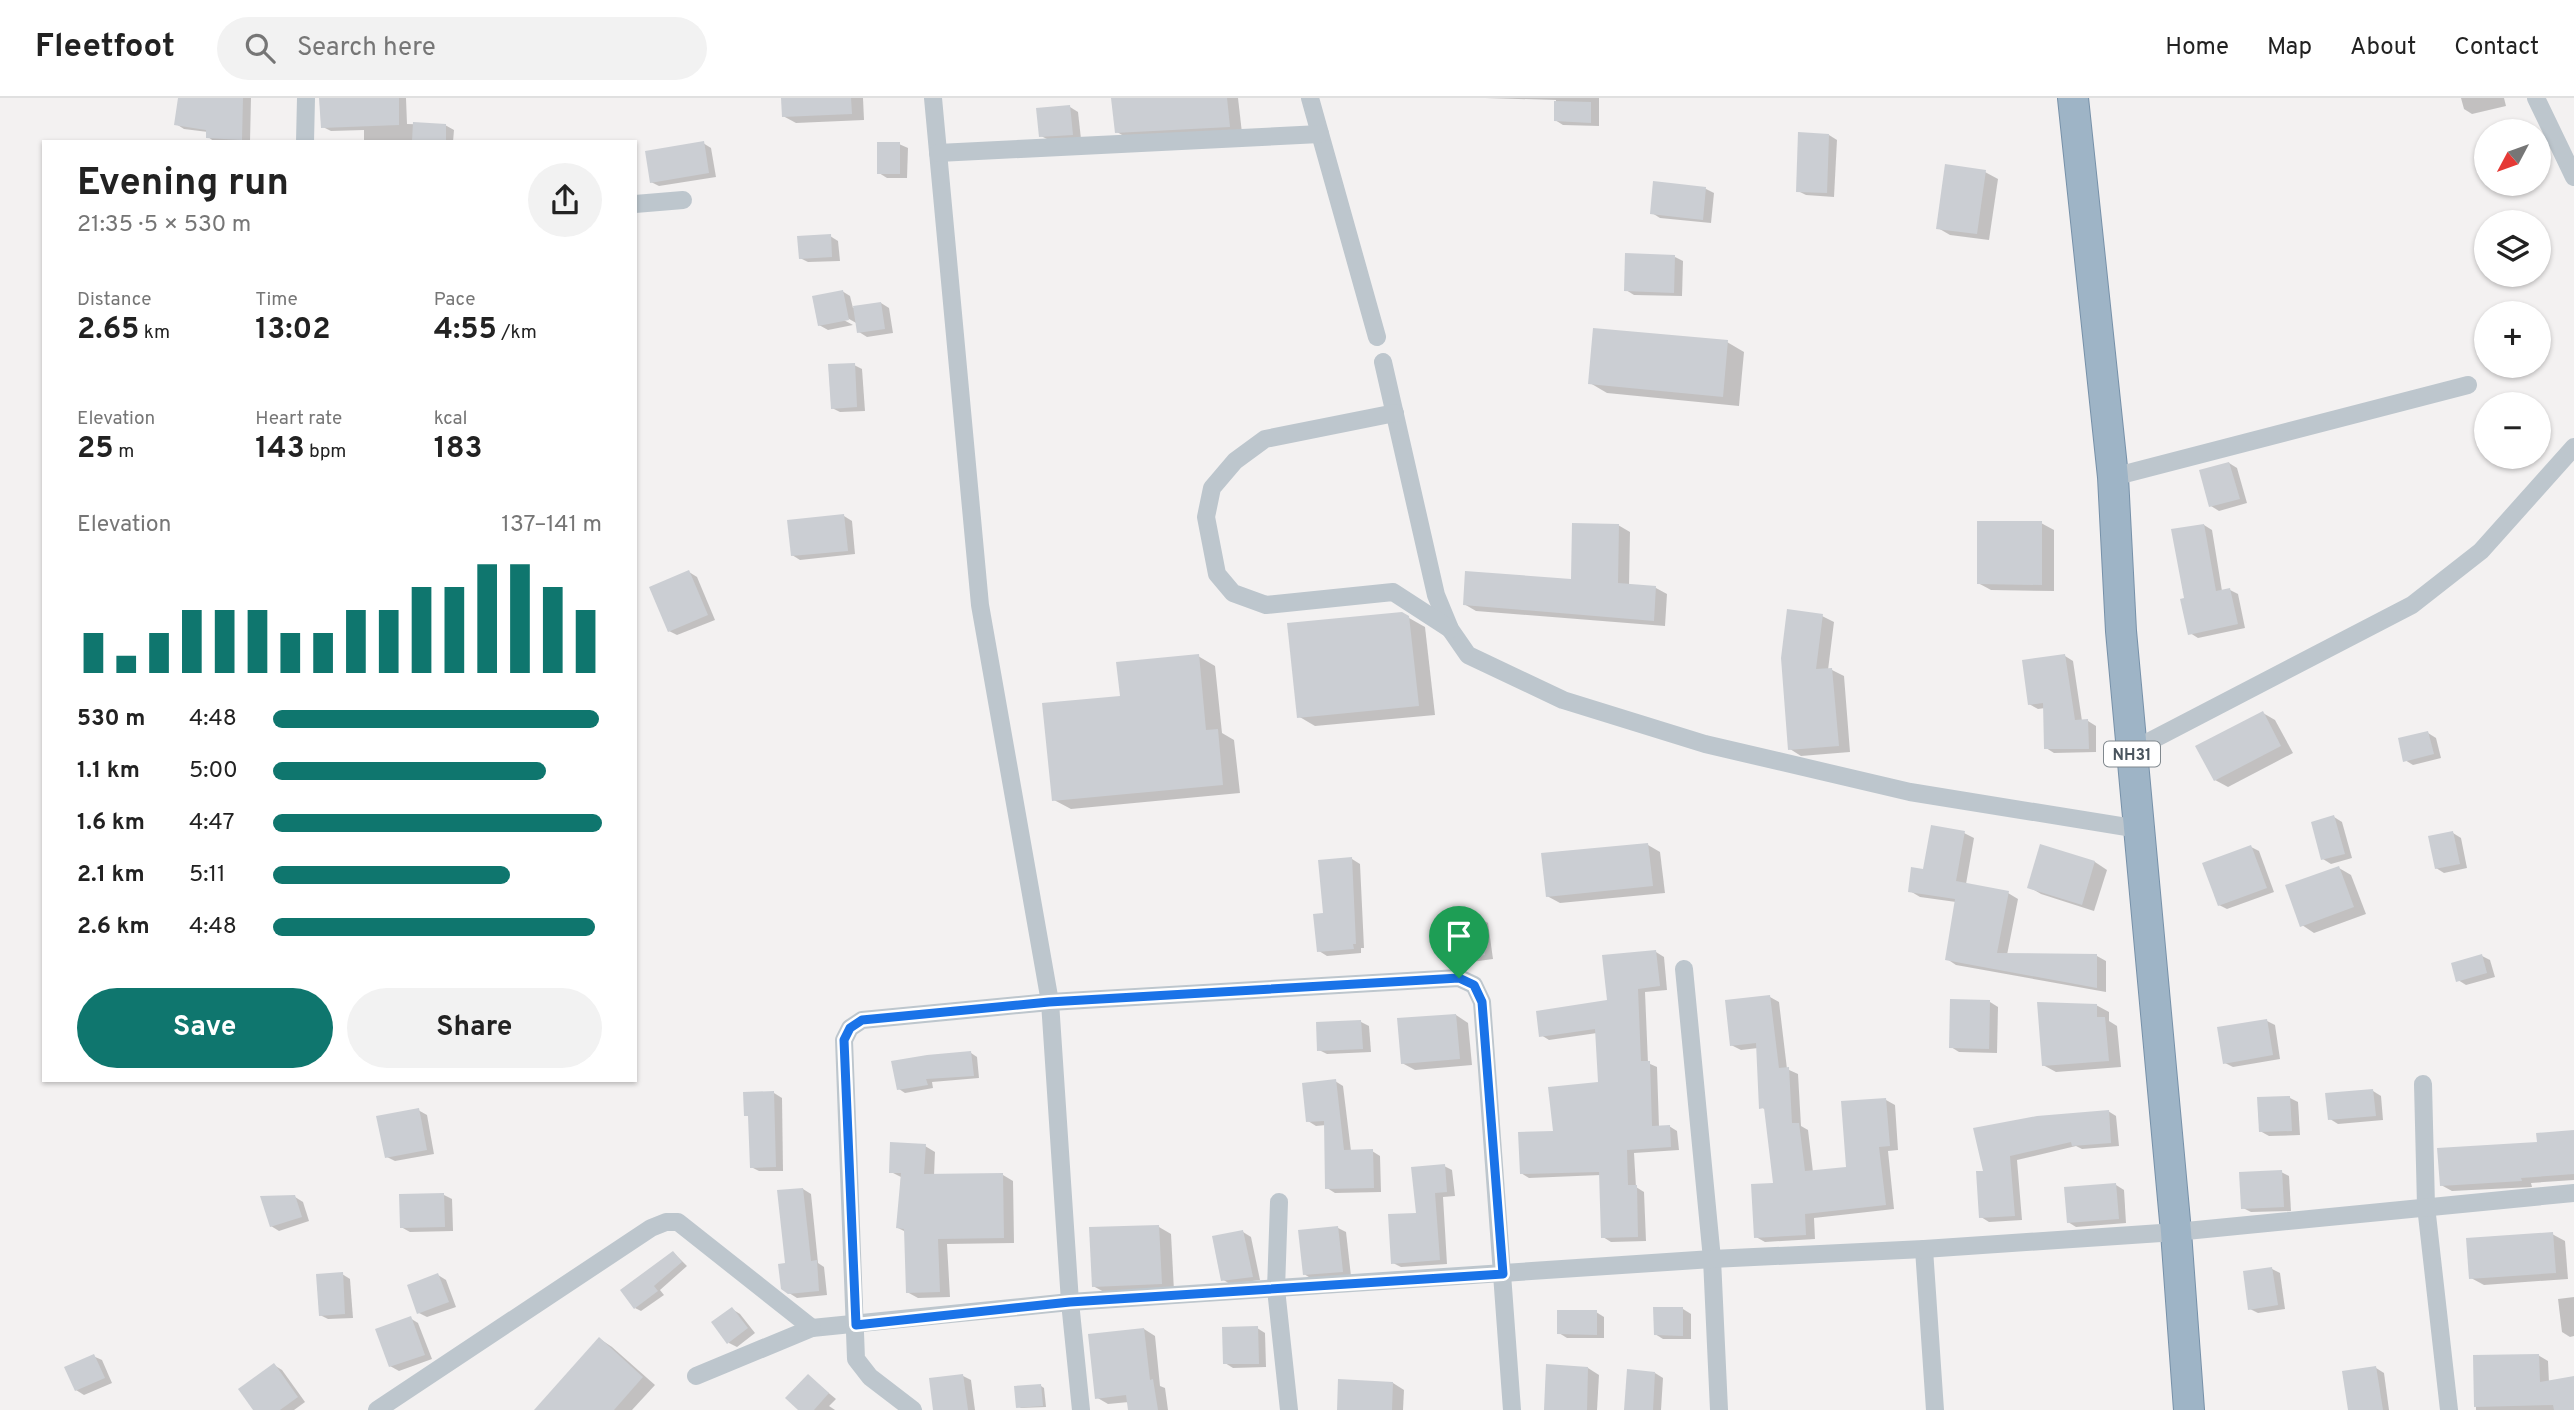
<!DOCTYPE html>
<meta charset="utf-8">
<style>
:root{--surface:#fff;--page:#f2f2f2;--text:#222;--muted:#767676;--line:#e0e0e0;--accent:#0f766e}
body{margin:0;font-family:Overpass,sans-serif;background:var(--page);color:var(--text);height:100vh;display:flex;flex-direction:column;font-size:26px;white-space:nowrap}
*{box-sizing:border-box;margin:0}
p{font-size:23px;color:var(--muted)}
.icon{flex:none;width:38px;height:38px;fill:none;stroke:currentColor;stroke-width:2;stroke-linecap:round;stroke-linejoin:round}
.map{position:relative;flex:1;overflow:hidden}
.sheet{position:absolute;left:42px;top:42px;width:595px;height:942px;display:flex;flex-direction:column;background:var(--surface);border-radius:0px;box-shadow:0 2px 5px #0004}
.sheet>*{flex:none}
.needle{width:46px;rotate:229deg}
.fabs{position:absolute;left:2474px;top:21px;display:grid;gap:14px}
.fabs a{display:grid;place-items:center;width:77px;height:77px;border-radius:50%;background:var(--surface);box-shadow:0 2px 5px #0004;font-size:35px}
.pin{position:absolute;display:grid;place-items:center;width:60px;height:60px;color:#fff;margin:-72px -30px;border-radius:50% 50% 50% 0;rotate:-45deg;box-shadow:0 0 7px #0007}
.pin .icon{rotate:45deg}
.round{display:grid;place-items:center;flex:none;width:74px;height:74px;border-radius:37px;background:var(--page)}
.summary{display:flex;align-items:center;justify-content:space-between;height:119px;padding:0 35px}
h1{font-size:38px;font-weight:700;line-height:52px}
.metrics{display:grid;grid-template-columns:repeat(3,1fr);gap:10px;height:119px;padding:7px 35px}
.metrics div{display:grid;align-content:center}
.metrics b{font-size:30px;font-weight:700}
.metrics small{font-size:19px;font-weight:400}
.metrics p{font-size:19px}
.chart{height:196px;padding:14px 35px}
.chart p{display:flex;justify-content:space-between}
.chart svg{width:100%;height:126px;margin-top:7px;stroke:var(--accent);stroke-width:6}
.cta{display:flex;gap:14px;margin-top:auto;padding:14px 35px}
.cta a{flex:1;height:80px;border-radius:42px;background:var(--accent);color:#fff;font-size:28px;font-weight:700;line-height:80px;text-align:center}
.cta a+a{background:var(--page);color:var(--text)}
ul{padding:0 35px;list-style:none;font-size:23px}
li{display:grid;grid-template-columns:112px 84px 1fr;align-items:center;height:52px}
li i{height:18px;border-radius:9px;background:var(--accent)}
header{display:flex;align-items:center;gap:42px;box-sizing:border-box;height:98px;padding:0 35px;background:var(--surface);border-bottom:2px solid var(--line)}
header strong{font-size:33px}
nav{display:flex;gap:38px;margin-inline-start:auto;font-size:24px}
.search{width:490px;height:63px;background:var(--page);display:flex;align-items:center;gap:18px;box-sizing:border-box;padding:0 24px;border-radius:38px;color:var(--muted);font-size:26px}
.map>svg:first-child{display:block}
.shadow{fill:#0003}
.building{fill:#cbced3}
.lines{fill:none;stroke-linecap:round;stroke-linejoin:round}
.trunk-casing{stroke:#7791a9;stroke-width:32}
.minor{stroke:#bdc6cd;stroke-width:18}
.trunk{stroke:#9eb4c6;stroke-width:30}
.route-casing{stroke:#fff;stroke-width:14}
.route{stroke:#1a73e8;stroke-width:9}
.labels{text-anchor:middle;stroke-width:5;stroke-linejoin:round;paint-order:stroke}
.shield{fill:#fff;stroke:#80888e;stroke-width:2}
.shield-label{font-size:16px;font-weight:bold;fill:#4a555e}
</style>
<header>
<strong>Fleetfoot</strong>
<div class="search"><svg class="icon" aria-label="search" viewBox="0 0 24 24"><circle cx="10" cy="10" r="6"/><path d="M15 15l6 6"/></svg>Search here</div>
<nav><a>Home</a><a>Map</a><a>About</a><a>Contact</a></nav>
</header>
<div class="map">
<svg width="2574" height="1312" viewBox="0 0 2574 1312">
<rect width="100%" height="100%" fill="#f3f1f1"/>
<g class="shadow">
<path d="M179,0h72l-1,44h-35l-7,-5v-5l-24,-3 -8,-5z"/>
<path d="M321,0h85l1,26 38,1 9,5 -1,12h-89v-12l-33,1 -8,-4z"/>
<path d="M782,0h81l1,22 -68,3 -13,-7z"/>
<path d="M1113,0h125l4,35 -113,6 -12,-7z"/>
<path d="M1485,0h114v28l-36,-1 -8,-5 1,-20z"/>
<path d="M2461,0h43l2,8 -34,8 -8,-5z"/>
<path d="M1070,9l8,5 3,27 -32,1 -8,-4z"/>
<path d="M1829,37l8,5 -3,57 -28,-2 -8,-4z"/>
<path d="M703,45l8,5 5,29 -57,9 -8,-4z"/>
<path d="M899,46l9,4 -1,30h-20l-8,-5z"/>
<path d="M1985,74l13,7 -9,61 -39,-5 -12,-7z"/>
<path d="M1655,85l51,6 8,4 -3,30 -51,-5 -8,-5z"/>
<path d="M830,138l8,5 2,20 -32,1 -8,-4z"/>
<path d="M1675,159l8,4 -1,35 -48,-1 -8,-5z"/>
<path d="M842,193l8,5 3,12 28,-5 8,5 4,25 -26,4 -8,-5 -1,-8 -16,-9 -2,3 13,7 -25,5 -9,-5z"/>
<path d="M1727,244l17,10 -5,54 -132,-13 -17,-10z"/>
<path d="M854,267l8,4 3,42 -25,1 -8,-4z"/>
<path d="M2229,365l8,5 10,35 -28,8 -8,-5z"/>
<path d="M844,418l8,5 3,33 -55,6 -8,-5z"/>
<path d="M2041,425l13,7v61l-63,-1 -13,-7z"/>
<path d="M1618,427l12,7 -1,54 27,2 11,6 -2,32 -189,-15 -12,-7 109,-23z"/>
<path d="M2204,427l8,5 10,61 8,-1 8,4 7,34 -47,10 -8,-5 -4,-34z"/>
<path d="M689,474l8,5 18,43 -38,15 -8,-4z"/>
<path d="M1402,516l23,13 10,88 -120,11 -17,-10z"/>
<path d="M1822,518l12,6 -6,48h4l12,6 6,76 -49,4 -11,-7z"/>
<path d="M1198,558l17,10 7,67 12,7 6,53 -169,16 -17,-9 68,-103z"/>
<path d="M2065,558l8,5 9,60h6l8,5v26l-42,1 -8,-5 -1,-40 -7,1 -9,-5z"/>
<path d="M2263,615l12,7 18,33 -65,34 -13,-7z"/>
<path d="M2428,635l8,5 5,20 -28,7 -8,-5z"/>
<path d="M2334,719l8,5 10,36 -21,6 -8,-5z"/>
<path d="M1964,735l10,5 -8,46 42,9 10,6 -11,56 90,1 9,5v31l-150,-27 -9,-6 9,-57 -36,-5 -10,-6 15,-20z"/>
<path d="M2453,735l8,5 6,30 -23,5 -8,-5z"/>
<path d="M1648,747l12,7 5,41 -105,10 -13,-7z"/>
<path d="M2041,748l54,16 12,8 -13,41 -53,-17 -12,-7z"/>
<path d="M2251,749l8,4 15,41 -47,17 -8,-4z"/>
<path d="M1352,761l8,5 4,84h-3v5l-34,3 -8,-5z"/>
<path d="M2339,770l12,7 15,39 -52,19 -12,-8z"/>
<path d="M1480,820l8,5 5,36 -29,4 -8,-5z"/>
<path d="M1656,854l8,5 3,33 -22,2 3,71 9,4 2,60 10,-1 8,5 2,19 -45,3 2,34 8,5 2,49 -35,1 -8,-5 -2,-62 -72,3 -8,-5 79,-89 -3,-51 -48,7 -8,-5 68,-33z"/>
<path d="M2482,858l8,4 5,17 -29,8 -8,-5z"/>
<path d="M1770,899l9,5 8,67 11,5 3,52 7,4 5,42 35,-3 38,-69 9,5 3,45 -10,1 6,58 -80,9 1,21 -50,3 -9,-5 19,-52 -9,-75 -5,-3 -3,-59 -17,2 -10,-5z"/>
<path d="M1990,904l8,5 -1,46 -38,-1 -8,-5z"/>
<path d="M2096,907l13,7v9l8,5 4,41 -65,5 -13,-7z"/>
<path d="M1456,917l12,8 4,42 -57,5 -13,-7z"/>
<path d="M2267,923l8,4 5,34 -47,8 -8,-4z"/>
<path d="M1361,924l8,4 2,26 -44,2 -8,-4z"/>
<path d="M971,955l6,4 2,21 -47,4 1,6 -28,5 -6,-4z"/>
<path d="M1335,983l8,5 8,65h21l8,5 1,36 -46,1 -8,-5 -1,-63 -10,1 -8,-5z"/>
<path d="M2373,993l8,5 2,24 -45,4 -8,-5z"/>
<path d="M774,995l8,5 1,73h-24l-8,-4 -1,-50z"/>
<path d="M2290,1000l8,4 2,33 -31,1 -9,-5z"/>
<path d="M418,1012l9,5 7,39 -39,7 -8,-4z"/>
<path d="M2108,1013l8,5 3,30 -37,3 -6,-3 -59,14 5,60 -33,2 -8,-5 4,-45 -10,-42z"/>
<path d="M2574,1034v48l-43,3 1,4 -80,4 -11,-6 98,-41z"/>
<path d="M925,1048l10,6 -1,24 69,-1 10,6 1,62 -67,1 3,53 -32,1 -11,-6 -1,-60 -8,-4 3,-51 -10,-5z"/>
<path d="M1444,1068l8,4 3,26 -12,1 4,67 -46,3 -8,-4z"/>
<path d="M2281,1074l8,4 2,35 -40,1 -8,-4z"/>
<path d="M2116,1087l8,5 2,33 -50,4 -8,-5z"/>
<path d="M803,1091l8,5 7,69 6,4 3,28 -30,3 -8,-5 -2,-28z"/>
<path d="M444,1097l8,4 1,32 -43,1 -9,-5z"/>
<path d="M295,1099l8,5 6,19 -30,10 -8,-5z"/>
<path d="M1159,1129l12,7 3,57 -68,2 -13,-7z"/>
<path d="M1338,1130l8,4 5,44 -39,3 -8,-5z"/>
<path d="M1243,1134l8,5 9,43 -30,4 -8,-5z"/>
<path d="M2552,1136l13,7 3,38 -84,6 -13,-7z"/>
<path d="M674,1155l13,13 -27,24 4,5 -23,16 -6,-3z"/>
<path d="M2272,1171l8,4 5,36 -27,4 -8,-4z"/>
<path d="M342,1176l8,5 3,39 -25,1 -8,-4z"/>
<path d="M438,1177l8,5 10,27 -29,10 -8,-4z"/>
<path d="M2574,1199v39l-4,1 -8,-5 -4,-33z"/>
<path d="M732,1211l8,5 15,19 -18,14 -8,-4z"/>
<path d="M1683,1211l8,5v25h-28l-8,-5z"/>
<path d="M1596,1214l8,5v21h-37l-8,-5z"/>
<path d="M410,1220l8,5 14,36 -33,12 -9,-5z"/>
<path d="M1257,1230l8,5 1,34 -33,1 -8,-5z"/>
<path d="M1144,1231l11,7 5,50 5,2 3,22h-38l-1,-8 -21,2 -12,-7z"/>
<path d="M600,1241l12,8 43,38 -23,25h-91z"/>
<path d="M2538,1257l10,6 1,22 25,-5v32h-98l-1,-53z"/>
<path d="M93,1258l9,4 10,23 -28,12 -8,-5z"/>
<path d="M274,1267l8,5 23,32 -11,8h-39z"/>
<path d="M1588,1270l11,7 -2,35h-51z"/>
<path d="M2376,1270l8,5 5,37h-39z"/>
<path d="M1655,1275l8,5 -2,32h-35z"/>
<path d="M808,1278l28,23 -7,7 6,4h-34z"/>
<path d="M963,1278l8,4 4,30h-41z"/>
<path d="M1393,1285l11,7 -1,20h-65z"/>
<path d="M1041,1288l3,2 2,19 -25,1 -3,-2z"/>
</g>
<g class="building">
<path d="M178,0h65l-1,42 -36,-2v-8l-32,-5z"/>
<path d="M319,0h80v27l-78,3z"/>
<path d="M781,0h70l1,16 -70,3z"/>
<path d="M1111,0h116l3,29 -115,6z"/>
<path d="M1554,3l37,1v21l-37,-2z"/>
<path d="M1070,7l3,30 -34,2 -3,-29z"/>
<path d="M413,24l33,2v18h-34z"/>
<path d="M1798,34l31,2 -2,59 -31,-1z"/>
<path d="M704,43l5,32 -59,10 -5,-32z"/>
<rect x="877" y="44" width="23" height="32"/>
<path d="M1945,66l41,6 -9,64 -41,-5z"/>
<path d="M1653,83l53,6 -3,33 -53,-6z"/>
<path d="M831,136l1,23 -33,2 -2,-23z"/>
<path d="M1625,155l50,2 -1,38 -50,-2z"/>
<path d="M843,192l6,30 -31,6 -6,-30z"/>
<path d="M881,204l4,27 -28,4 -4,-27z"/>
<path d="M1593,230l135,12 -5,57 -135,-13z"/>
<path d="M855,265l2,44 -26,2 -3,-45z"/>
<path d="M2229,364l11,37 -31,8 -10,-37z"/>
<path d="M844,416l4,37 -57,5 -4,-36z"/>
<path d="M1977,423h65v64l-65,-1z"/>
<path d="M1572,425l47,1 -1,59 38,3 -2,35 -191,-16 2,-34 106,8z"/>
<path d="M2204,426l12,67 14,-3 8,36 -50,11 -8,-36 4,-1 -13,-69z"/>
<path d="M689,472l19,45 -40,17 -19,-45z"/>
<path d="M1787,511l36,5 -7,55 16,-1 7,78 -51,4 -7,-92z"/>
<path d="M1402,514l7,4 10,90 -122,12 -10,-95z"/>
<path d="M1199,556l7,76 12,-1 5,56 -171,16 -10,-98 78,-7 -4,-34z"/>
<path d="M2065,556l10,66 13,-1 1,30h-45l-1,-46 -15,2 -6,-45z"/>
<path d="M2263,613l18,35 -67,35 -19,-35z"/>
<path d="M2428,633l6,23 -31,8 -5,-24z"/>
<path d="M2334,717l11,39 -24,6 -10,-38z"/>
<path d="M1931,727l34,6 -9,50 53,10 -12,62 100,1v34l-152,-28 10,-61 -47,-7 3,-25 12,2z"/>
<path d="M2453,733l7,33 -25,5 -7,-33z"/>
<path d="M1648,745l5,43 -107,11 -5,-44z"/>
<path d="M2040,746l55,17 -13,44 -55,-17z"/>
<path d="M2251,747l16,43 -49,18 -16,-43z"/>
<path d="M1352,759l4,87h-3l1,5 -37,3 -4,-38 10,-1 -5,-53z"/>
<path d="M2339,768l15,41 -54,20 -15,-42z"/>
<path d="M1480,818l5,39 -31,4 -5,-39z"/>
<path d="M1656,852l4,36 -22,3 3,72h9l2,65 18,-1 1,22 -44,3 1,35h9l1,52 -37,1 -2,-66 -79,2 -2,-42 35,-1 -5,-44 50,-5 -3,-53 -56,8 -3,-26 71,-11 -5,-45z"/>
<path d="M2482,856l5,19 -31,9 -5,-19z"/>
<path d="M1770,897l9,73 10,-1 3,56h7l6,48 41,-4 -5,-66 45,-3 4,48 -11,1 7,58 -81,9 1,21 -52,3 -3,-54 22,-1 -9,-75 -5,1 -3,-66 -26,3 -5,-46z"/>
<path d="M1950,901l40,1 -1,49 -40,-1z"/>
<path d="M2037,904l60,2v13h8l4,44 -67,5z"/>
<path d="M1456,916l4,45 -59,5 -4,-46z"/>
<path d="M2267,921l6,36 -50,9 -6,-37z"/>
<path d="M1361,922l2,29 -46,2 -1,-29z"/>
<path d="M971,953l3,25 -48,3 2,6 -31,5 -6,-29 36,-6z"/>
<path d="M1336,981l8,71 29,-1 1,39 -49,1 -1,-68 -18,1 -4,-39z"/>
<path d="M2373,991l3,27 -48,4 -3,-27z"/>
<path d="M774,993l2,76 -26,1 -2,-52h-4l-1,-24z"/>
<path d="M2290,998l2,35 -33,1 -2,-35z"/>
<path d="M419,1010l8,42 -42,8 -9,-42z"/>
<path d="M2109,1012l2,33 -39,3 -1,-4 -61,14 5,60 -36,2 -3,-47h7l-10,-43 64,-12z"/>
<path d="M2574,1032v44l-53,4 1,3 -82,5 -3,-38 100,-6 -1,-9z"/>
<path d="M890,1044l36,2 -2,30 79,-1 1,65 -66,1 2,53 -34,1 -2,-64 -8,-1 5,-55h-12z"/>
<path d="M1445,1066l2,28 -12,1 5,67 -49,4 -3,-50 28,-1 -5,-46z"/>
<path d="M2282,1072l2,37 -43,2 -2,-37z"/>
<path d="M2116,1085l3,36 -52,4 -3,-36z"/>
<path d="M803,1090l8,73 6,-1 2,31 -31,3 -7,-5 -3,-25 7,-1 -8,-73z"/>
<path d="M444,1095l1,34 -45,1 -1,-34z"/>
<path d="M295,1097l7,22 -32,10 -10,-31z"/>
<path d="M1159,1127l3,59 -70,3 -3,-60z"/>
<path d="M1338,1128l5,46 -40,3 -5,-45z"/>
<path d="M1243,1132l10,47 -32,4 -9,-45z"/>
<path d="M2553,1134l3,41 -87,6 -3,-41z"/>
<path d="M673,1153l9,11 -28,24 4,5 -24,18 -14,-19z"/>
<path d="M2272,1169l6,38 -30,5 -5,-39z"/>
<path d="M343,1174l2,42 -26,2 -3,-42z"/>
<path d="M438,1175l11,29 -32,12 -10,-29z"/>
<path d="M732,1209l16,21 -21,16 -16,-22z"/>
<path d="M1653,1209h30v29l-29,-1z"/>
<path d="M1557,1212h40v25l-40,-1z"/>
<path d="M411,1218l14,39 -36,12 -14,-38z"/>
<path d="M1258,1228l1,38h-36l-1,-37z"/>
<path d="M1144,1230l6,52 3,-1 5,31h-30l-2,-15 -31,4 -7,-65z"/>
<path d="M599,1239l44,40 -29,33h-80z"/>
<path d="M94,1256l11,24 -30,13 -11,-24z"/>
<path d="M2539,1256l1,28 34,-6v34h-20l-1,-5 -79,2 -1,-52z"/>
<path d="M274,1265l24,34 -18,13h-27l-15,-21z"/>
<path d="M1546,1266l42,3 -1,43h-43z"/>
<path d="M2376,1268l7,44h-35l-6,-39z"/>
<path d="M1627,1271l28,3 -2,38h-29z"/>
<path d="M808,1276l21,19 -15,17h-16l-13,-12z"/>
<path d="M963,1276l5,36h-35l-4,-32z"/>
<path d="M1338,1281l55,3 -1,28h-55z"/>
<path d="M1041,1286l2,22 -27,2 -2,-22z"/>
</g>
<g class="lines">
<defs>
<path id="trunk" d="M2073,0l40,379 8,154 55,601 13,178"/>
</defs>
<use href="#trunk" class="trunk-casing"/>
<g class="minor">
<path d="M933,0l47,507 70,397 20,300 11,108"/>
<path d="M1310,0l67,239"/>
<path d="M2536,0l38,79"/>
<path d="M305,44l1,-44"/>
<path d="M938,55l382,-19"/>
<path d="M635,106l48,-4"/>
<path d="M1383,264l53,233 14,34 18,26 95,45 142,44 205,48 229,37"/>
<path d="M1395,315l-130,26 -30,22 -23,27 -6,29 11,57 16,19 33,12 127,-13 57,37"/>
<path d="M2113,379l355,-92"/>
<path d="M2131,653l281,-146 69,-54 93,-104"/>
<path d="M1684,871l28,290 7,151"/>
<path d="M2423,986l3,122 23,204"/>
<path d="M1279,1104l-3,87 13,121"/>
<path d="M1924,1151l11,161"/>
<path d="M696,1278l116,-48 258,-26 642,-43 212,-10 252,-17 398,-39"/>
<path d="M377,1312l274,-182 15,-6h12l134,106"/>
<path d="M913,1312l-43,-33 -14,-18 -12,-319 6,-12 12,-8 188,-18 409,-24 15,7 8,17 30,408"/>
</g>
<use href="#trunk" class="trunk"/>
</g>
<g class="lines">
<defs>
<path id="route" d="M1459,880l15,7 8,17 21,272 -433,28 -214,23 -12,-285 6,-12 12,-8 187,-18z"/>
</defs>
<use href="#route" class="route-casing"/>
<use href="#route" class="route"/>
</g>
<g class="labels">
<rect class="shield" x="2104" y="643.5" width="56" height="25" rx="5"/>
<g class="shield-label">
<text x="2132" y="662">NH31</text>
</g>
</g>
</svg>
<div class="fabs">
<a><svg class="needle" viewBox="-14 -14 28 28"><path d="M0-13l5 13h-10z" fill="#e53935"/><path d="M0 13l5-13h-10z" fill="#767676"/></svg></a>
<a><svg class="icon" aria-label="layers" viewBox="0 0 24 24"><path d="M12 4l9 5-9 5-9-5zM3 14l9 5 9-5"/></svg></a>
<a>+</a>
<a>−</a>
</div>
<div class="pin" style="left:1459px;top:880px;background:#1e9e55"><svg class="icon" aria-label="arrive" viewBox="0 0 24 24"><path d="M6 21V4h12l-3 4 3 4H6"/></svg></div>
<section class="sheet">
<div class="summary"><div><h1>Evening run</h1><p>21:35 · 5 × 530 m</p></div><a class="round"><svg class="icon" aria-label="share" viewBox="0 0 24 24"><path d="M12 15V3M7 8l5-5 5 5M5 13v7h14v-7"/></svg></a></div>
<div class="metrics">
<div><p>Distance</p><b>2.65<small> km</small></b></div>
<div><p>Time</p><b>13:02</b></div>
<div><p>Pace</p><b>4:55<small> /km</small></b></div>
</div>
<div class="metrics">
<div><p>Elevation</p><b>25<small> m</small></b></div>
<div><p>Heart rate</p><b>143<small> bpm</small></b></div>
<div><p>kcal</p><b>183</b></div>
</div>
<div class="chart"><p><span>Elevation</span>137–141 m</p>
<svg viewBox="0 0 160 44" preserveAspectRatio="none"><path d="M5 44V30M15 44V38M25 44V30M35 44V22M45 44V22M55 44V22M65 44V30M75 44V30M85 44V22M95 44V22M105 44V14M115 44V14M125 44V6M135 44V6M145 44V14M155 44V22"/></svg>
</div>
<ul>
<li><b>530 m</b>4:48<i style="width:99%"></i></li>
<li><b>1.1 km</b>5:00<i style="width:83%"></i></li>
<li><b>1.6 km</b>4:47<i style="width:100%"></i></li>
<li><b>2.1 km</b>5:11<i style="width:72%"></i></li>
<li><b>2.6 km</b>4:48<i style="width:98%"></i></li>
</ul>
<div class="cta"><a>Save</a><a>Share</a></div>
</section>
</div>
